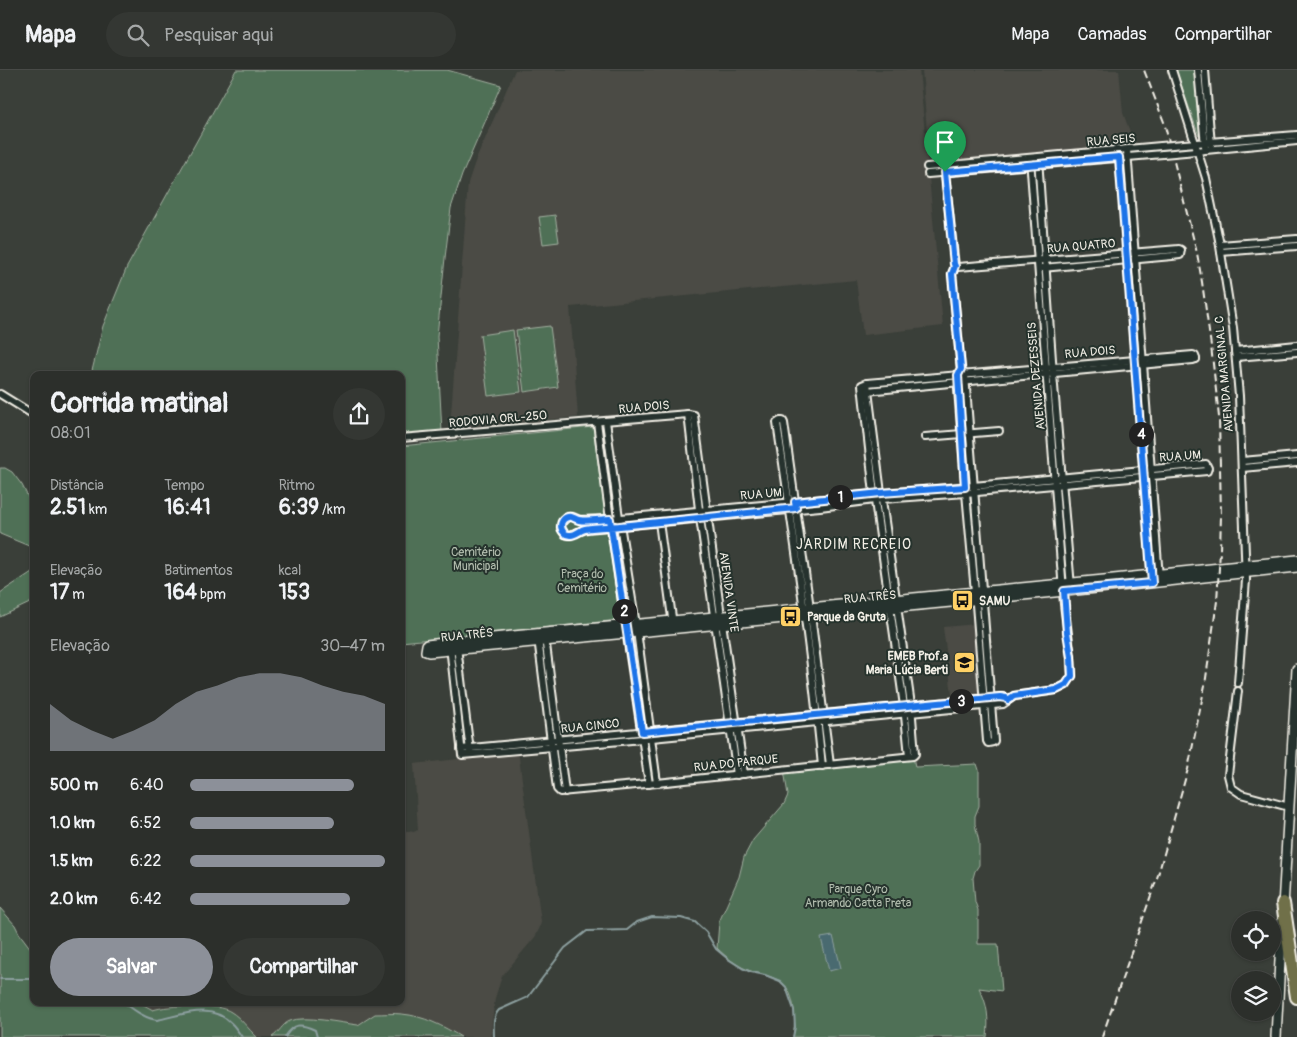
<!DOCTYPE html>
<html lang="pt">
<meta charset="utf-8">
<style>
:root{--surface:#2c2f2b;--page:#343733;--text:#f1f3f6;--muted:#a6a9a9;--line:#484a47;--accent:#8c9099}
body{margin:0;font-family:Pangolin,sans-serif;background:var(--page);color:var(--text);height:100vh;display:flex;flex-direction:column;font-size:19px;white-space:nowrap}
*{box-sizing:border-box;margin:0}
p{font-size:16px;color:var(--muted)}
.icon{flex:none;width:28px;height:28px;fill:none;stroke:currentColor;stroke-width:2;stroke-linecap:round;stroke-linejoin:round}
.map{position:relative;flex:1;overflow:hidden}
.details{position:absolute;left:30px;top:301px;width:375px;height:635px;display:flex;flex-direction:column;background:var(--surface);border-radius:10px;box-shadow:0 1px 4px #0004,0 0 0 1px var(--line)}
.details>*{flex:none}
.fabs{position:absolute;left:1231px;top:841px;display:grid;gap:10px}
.fabs a{display:grid;place-items:center;width:50px;height:50px;border-radius:50%;background:var(--surface);box-shadow:0 1px 4px #0004,0 0 0 1px var(--line);font-size:25px}
.pin{position:absolute;display:grid;place-items:center;width:42px;height:42px;color:#fff;margin:-51px -21px;border-radius:50% 50% 50% 0;rotate:-45deg;box-shadow:0 0 5px #0007}
.pin .icon{rotate:45deg}
.km{position:absolute;width:25px;height:25px;margin:-12px;border-radius:50%;background:#222;color:#fff;font-size:14px;line-height:25px;text-align:center}
.round{display:grid;place-items:center;flex:none;width:52px;height:52px;border-radius:26px;background:var(--page)}
.head{display:flex;align-items:center;justify-content:space-between;height:85px;padding:0 20px}
h1{font-size:28px;font-weight:700;line-height:38px}
.metrics{display:grid;grid-template-columns:repeat(3,1fr);gap:8px;height:85px;padding:5px 20px}
.metrics div{display:grid;align-content:center}
.metrics b{font-size:21px;font-weight:700}
.metrics small{font-size:14px;font-weight:400}
.metrics p{font-size:14px}
.chart{height:140px;padding:10px 20px}
.chart p{display:flex;justify-content:space-between}
.chart svg{width:100%;height:90px;margin-top:5px;fill:var(--accent);opacity:.7}
.action{display:flex;gap:10px;margin-top:auto;padding:10px 20px}
.action a{flex:1;height:58px;border-radius:30px;background:var(--accent);color:#fff;font-size:20px;font-weight:700;line-height:58px;text-align:center}
.action a+a{background:var(--page);color:var(--text)}
ul{padding:0 20px;list-style:none;font-size:16px}
li{display:grid;grid-template-columns:80px 60px 1fr;align-items:center;height:38px}
li i{height:12px;border-radius:6px;background:var(--accent)}
header{display:flex;align-items:center;gap:30px;box-sizing:border-box;height:70px;padding:0 25px;background:var(--surface);border-bottom:1px solid var(--line)}
header strong{font-size:24px}
nav{display:flex;gap:28px;margin-inline-start:auto;font-size:18px}
.search{width:350px;height:45px;background:var(--page);display:flex;align-items:center;gap:12px;box-sizing:border-box;padding:0 18px;border-radius:28px;color:var(--muted);font-size:19px}
.map>svg:first-child{display:block}
.built{fill:#4b4b45}
.green{fill:#506f57;stroke:#a2b0a0}
.water{fill:#496a70;stroke:#8da0a0}
.lines{fill:none;stroke-linecap:round;stroke-linejoin:round}
.stream{stroke:#8da0a0;stroke-width:2}
.street-casing{stroke:#f4f1e8;stroke-width:10}
.secondary-casing{stroke:#f4f1e8;stroke-width:12}
.highway-casing{stroke:#f4f1e8;stroke-width:16}
.street{stroke:#26332d;stroke-width:6}
.secondary{stroke:#26332d;stroke-width:9}
.highway{stroke:#6f704a;stroke-width:12}
.rail{stroke:#f4f1e8;stroke-width:2;stroke-dasharray:8 4;stroke-linecap:butt}
.street-bridge-casing{stroke:#f4f1e8;stroke-width:10;stroke-linecap:butt}
.street-bridge{stroke:#26332d;stroke-width:6}
.route-casing{stroke:#fff;stroke-width:10}
.route{stroke:#1a73e8;stroke-width:6}
.labels{text-anchor:middle;stroke-width:4;stroke-linejoin:round;paint-order:stroke}
.street-label{font-size:12px;fill:#f4f1e8;stroke:#26332d}
.park-label{font-size:12px;fill:#b2bdae;stroke:#26332d}
.poi-label{font-size:12px;font-weight:bold;fill:#f4f1e8;stroke:#26332d;text-anchor:start}
.neighbourhood-label{font-size:14px;letter-spacing:1px;fill:#f4f1e8;stroke:#26332d}
</style>
<header>
<strong>Mapa</strong>
<div class="search"><svg class="icon" aria-label="search" viewBox="0 0 24 24"><circle cx="10" cy="10" r="6"/><path d="M15 15l6 6"/></svg>Pesquisar aqui</div>
<nav><a>Mapa</a><a>Camadas</a><a>Compartilhar</a></nav>
</header>
<div class="map">
<svg width="1297" height="967" viewBox="0 0 1297 967">
<rect width="100%" height="100%" fill="#3a3f39"/>
<filter id="ink" filterUnits="userSpaceOnUse"><feTurbulence type="fractalNoise" baseFrequency=".02" numOctaves="2"/><feDisplacementMap in="SourceGraphic" scale="10" xChannelSelector="R" yChannelSelector="G"/><feConvolveMatrix kernelMatrix="1 2 1 2 8 2 1 2 1" color-interpolation-filters="sRGB"/></filter>
<g filter="url(#ink)">
<g class="built">
<path d="M515,0h404l24,256 -80,9 -7,-55 -286,27 8,110 -128,11 18,-245 7,-21z"/>
<path d="M922,0h197l4,43 7,19 1,17 -201,18z"/>
<path d="M977,554l7,74 -31,3 -10,-74z"/>
<path d="M518,680l23,172 -1,5 -5,10 -33,39 -7,22 -3,24 -1,15h-246l-85,-20 -33,-14 274,-1v-172l13,2 4,-2 -4,-66 45,-5 2,-3z"/>
</g>
<g class="green">
<path d="M236,0h211l54,15 -39,90 -11,33 -6,50 -8,78 5,97 -41,2v-60h-310l12,-49 24,-59z"/>
<path d="M1176,0h20l5,65h-2l-1,-2z"/>
<path d="M555,145l4,27 -16,2 -4,-27z"/>
<path d="M550,256l8,61 -34,5 -8,-62z"/>
<path d="M513,260l8,62 -33,4 -8,-61z"/>
<path d="M593,357l27,193 -219,22v-196z"/>
<path d="M0,398h5l7,4 10,13 12,24v42l-5,-5 -29,-12z"/>
<path d="M34,498v33l-34,16v-24l32,-21z"/>
<path d="M913,686l2,11 62,-3 2,6v36l-4,10v8l4,18v23l-4,6 -2,7 2,24 3,8v34h20l4,47 -23,-3c9,16 10,31 8,49h-194c3,-17 3,-48 -15,-57 -9,-5 -20,-6 -30,-10 -12,-5 -22,-13 -31,-22l2,-26 20,-45 5,-20 9,-17 31,-36 4,-9 -4,-25z"/>
<path d="M0,838l15,17 4,8 15,20v49l106,1 13,7c14,-5 66,-7 78,2 10,6 17,17 26,25h-257z"/>
<path d="M375,944c9,0 18,-1 27,0 22,2 41,12 59,23h-189c7,-4 10,-13 18,-16 15,-6 51,2 68,4z"/>
</g>
<path class="water" d="M833,866l8,32 -12,3 -8,-33z"/>
<g class="lines">
<g class="stream">
<path d="M0,909h34"/>
<path d="M123,932c10,7 22,17 34,18 25,-5 54,-18 75,4 4,4 7,9 10,13"/>
<path d="M285,967c9,-14 15,-14 30,-7l2,7"/>
<path d="M494,967c0,-9 -2,-20 5,-27l29,-13 37,-49 22,-17 40,-1 10,-8 15,-5 29,1 14,4 11,10 10,17 12,10 14,9 9,4 14,3 15,6 6,6 8,23 1,17 -2,10"/>
</g>
<defs>
<g id="street">
<path d="M1172,0l34,108 13,62 14,88 6,68 7,184 -8,103"/>
<path d="M1198,0l7,76"/>
<path d="M1205,0l6,75"/>
<path d="M1184,74l113,-9"/>
<path d="M1119,80l33,428"/>
<path d="M1127,80l32,428"/>
<path d="M1185,82l112,-11"/>
<path d="M1038,88l15,216 18,213"/>
<path d="M944,96l11,101 -3,7 9,95 4,6 29,366 -1,1 -5,1 -1,-2 -12,-149 -9,-99 -9,-118 4,-6"/>
<path d="M927,97l234,-21"/>
<path d="M928,104l235,-20"/>
<path d="M1220,175l77,-6"/>
<path d="M1221,182l76,-6"/>
<path d="M955,197h3l221,-18 2,1 -1,5 -8,1 -130,12"/>
<path d="M1235,281l62,-6"/>
<path d="M1236,287l61,-5"/>
<path d="M866,321l327,-31 3,-1"/>
<path d="M0,324l34,21"/>
<path d="M688,344l12,104 37,257"/>
<path d="M606,351l13,97 18,113 20,152"/>
<path d="M597,352l14,105 38,257"/>
<path d="M925,367l74,-6"/>
<path d="M401,368l287,-24 6,1 27,201 23,158"/>
<path d="M1242,391l55,-5"/>
<path d="M1206,394l2,4 -1,3 -241,22 -84,6 -62,8 -200,19 -34,3 -16,6 -5,-1 -4,-6 1,-6 6,-5h5l7,3 30,-1 185,-17 79,-8 99,-8z"/>
<path d="M1242,398l55,-5"/>
<path d="M659,452l14,103"/>
<path d="M545,567l20,155"/>
<path d="M538,568l19,151 3,3 97,-9 256,-27 2,-2 -4,-49 -30,-212 -14,-110"/>
<path d="M450,576l12,109 159,-14 382,-37 11,-8 42,-6 10,-5 6,-9 -1,-19 -7,-53 -34,-446"/>
<path d="M457,577l13,104"/>
<path d="M1238,621l-10,84 3,12 10,7 48,13"/>
<path d="M461,679l530,-51 12,-1 5,3"/>
<path d="M909,686l-5,-50 -30,-212 -12,-109 5,-2 326,-28 2,1 1,3"/>
<path d="M822,696c-11,-115 -28,-229 -45,-343l3,-2h3l1,2 27,192 19,150"/>
</g>
<g id="secondary">
<path d="M1297,490l-193,20 -643,61 -34,4 -1,6 3,1 720,-69 148,-16"/>
<path d="M1283,837l14,-238"/>
<path d="M1276,967l6,-115"/>
</g>
<path id="highway" d="M1283,833l14,94"/>
</defs>
<use href="#street" class="street-casing"/>
<use href="#secondary" class="secondary-casing"/>
<use href="#highway" class="highway-casing"/>
<use href="#street" class="street"/>
<use href="#secondary" class="secondary"/>
<use href="#highway" class="highway"/>
<path class="rail" d="M1102,967l56,-162 30,-106 17,-84 12,-84 3,-50 1,-36 -2,-98 -8,-71 -9,-64 -5,-29 -33,-131 -20,-52"/>
<defs>
<g id="street-bridge">
<path d="M1161,76l23,-2"/>
<path d="M1163,84l22,-2"/>
</g>
</defs>
<use href="#street-bridge" class="street-bridge-casing"/>
<use href="#street-bridge" class="street-bridge"/>
</g>
</g>
<g class="lines" filter="url(#ink)">
<defs>
<path id="route" d="M945,102l9,92 1,2 -3,8 9,95 -3,6 7,112 -84,6 -86,9 1,6 -176,18c-11,1 -23,1 -35,3 -5,1 -9,6 -14,6 -11,1 -14,-15 -3,-18 4,-1 7,2 11,3 9,2 22,-1 31,-1l1,8 31,205 358,-35 6,1 2,2 6,-4 42,-6 10,-5 6,-9 -1,-19 -4,-25 -3,-41 88,-8 -33,-426 -174,15"/>
</defs>
<use href="#route" class="route-casing"/>
<use href="#route" class="route"/>
</g>
<defs>
<symbol id="bus-square" viewBox="-11 -11 22 22"><rect x="-9" y="-9" width="18" height="18" rx="4" fill="#ffd166" stroke="#26332d"/><path d="M-5-6H5V4H4V6H2V4H-2V6H-4V4H-5ZM-3.5-4V0h7V-4ZM-3.5 1.2v1.5H-2V1.2ZM2 1.2v1.5H3.5V1.2Z" fill="#111"/></symbol>
<symbol id="school-square" viewBox="-11 -11 22 22"><rect x="-9" y="-9" width="18" height="18" rx="4" fill="#ffd166" stroke="#26332d"/><path d="M0-5L7-2L0 1L-7-2ZM-4 1L0 2.5L4 1V4Q0 6-4 4Z" fill="#111"/></symbol>
</defs>
<g fill-rule="evenodd">
<use href="#bus-square" x="950" y="518" width="25" height="25"/>
<use href="#bus-square" x="778" y="534" width="25" height="25"/>
<use href="#school-square" x="952" y="580" width="25" height="25"/>
</g>
<g class="labels">
<g class="street-label">
<text transform="translate(1111 70) rotate(-5)" y="4">RUA SEIS</text>
<text transform="translate(1081 176) rotate(-5)" y="4">RUA QUATRO</text>
<text transform="translate(1090 282) rotate(-5)" y="4">RUA DOIS</text>
<text transform="translate(1224 304) rotate(-95)" y="4">AVENIDA MARGINAL C</text>
<text transform="translate(1036 306) rotate(-95)" y="4">AVENIDA DEZESSEIS</text>
<text transform="translate(644 337) rotate(-5)" y="4">RUA DOIS</text>
<text transform="translate(498 349) rotate(-5)" y="4">RODOVIA ORL-250</text>
<text transform="translate(1180 386) rotate(-4)" y="4">RUA UM</text>
<text transform="translate(761 424) rotate(-5)" y="4">RUA UM</text>
<text transform="translate(729 522) rotate(82)" y="4">AVENIDA VINTE</text>
<text transform="translate(870 527) rotate(-5)" y="4">RUA TRÊS</text>
<text transform="translate(467 565) rotate(-6)" y="4">RUA TRÊS</text>
<text transform="translate(590 656) rotate(-6)" y="4">RUA CINCO</text>
<text transform="translate(736 693) rotate(-6)" y="4">RUA DO PARQUE</text>
</g>
<g class="park-label">
<text x="476" y="486">Cemitério<tspan x="476" dy="14">Municipal</tspan></text>
<text x="582" y="508">Praça do<tspan x="582" dy="14">Cemitério</tspan></text>
<text x="858" y="823">Parque Cyro<tspan x="858" dy="14">Armando Catta Preta</tspan></text>
</g>
<g class="poi-label">
<text x="979" y="535">SAMU</text>
<text x="807" y="551">Parque da Gruta</text>
<text x="948" y="590" text-anchor="end">EMEB Prof.ª<tspan x="948" dy="14">Maria Lúcia Berti</tspan></text>
</g>
<g class="neighbourhood-label">
<text x="854" y="479">JARDIM RECREIO</text>
</g>
</g>
</svg>
<div class="fabs">
<a><svg class="icon" aria-label="locate" viewBox="0 0 24 24"><circle cx="12" cy="12" r="6"/><path d="M12 2v4M12 18v4M2 12h4M18 12h4"/></svg></a>
<a><svg class="icon" aria-label="layers" viewBox="0 0 24 24"><path d="M12 4l9 5-9 5-9-5zM3 14l9 5 9-5"/></svg></a>
</div>
<div class="pin" style="left:945px;top:102px;background:#1e9e55"><svg class="icon" aria-label="arrive" viewBox="0 0 24 24"><path d="M6 21V4h12l-3 4 3 4H6"/></svg></div>
<b class="km" style="left:840px;top:427px">1</b>
<b class="km" style="left:624px;top:541px">2</b>
<b class="km" style="left:961px;top:631px">3</b>
<b class="km" style="left:1141px;top:364px">4</b>
<section class="details">
<div class="head"><div><h1>Corrida matinal</h1><p>08:01</p></div><a class="round"><svg class="icon" aria-label="share" viewBox="0 0 24 24"><path d="M12 15V3M7 8l5-5 5 5M5 13v7h14v-7"/></svg></a></div>
<div class="metrics">
<div><p>Distância</p><b>2.51<small> km</small></b></div>
<div><p>Tempo</p><b>16:41</b></div>
<div><p>Ritmo</p><b>6:39<small> /km</small></b></div>
</div>
<div class="metrics">
<div><p>Elevação</p><b>17<small> m</small></b></div>
<div><p>Batimentos</p><b>164<small> bpm</small></b></div>
<div><p>kcal</p><b>153</b></div>
</div>
<div class="chart"><p><span>Elevação</span>30–47 m</p>
<svg viewBox="0 0 160 44" preserveAspectRatio="none"><path d="M0 44V21L10 29L20 34L30 38L40 34L50 29L60 21L70 15L80 12L90 8L100 6L110 6L120 8L130 12L140 15L150 17L160 21V44z"/></svg>
</div>
<ul>
<li><b>500 m</b>6:40<i style="width:84%"></i></li>
<li><b>1.0 km</b>6:52<i style="width:74%"></i></li>
<li><b>1.5 km</b>6:22<i style="width:100%"></i></li>
<li><b>2.0 km</b>6:42<i style="width:82%"></i></li>
</ul>
<div class="action"><a>Salvar</a><a>Compartilhar</a></div>
</section>
</div>
